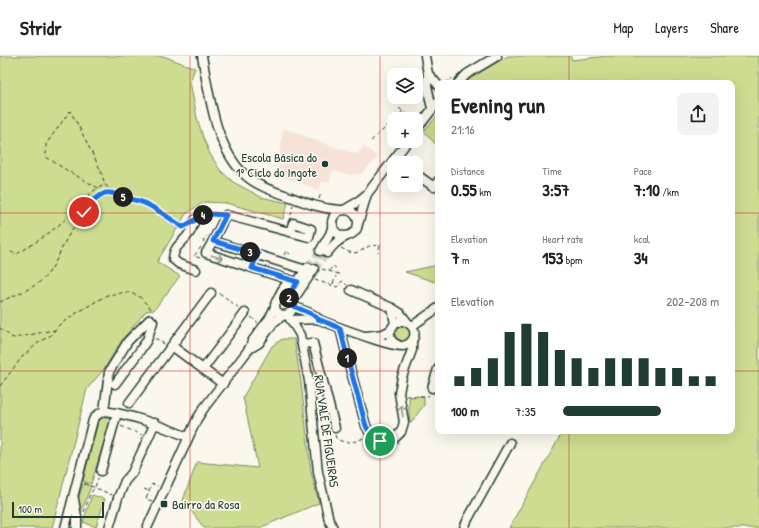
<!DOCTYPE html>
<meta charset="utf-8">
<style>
:root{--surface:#fff;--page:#f2f2f2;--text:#222;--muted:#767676;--line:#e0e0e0;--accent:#1f3d34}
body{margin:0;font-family:"Patrick Hand",sans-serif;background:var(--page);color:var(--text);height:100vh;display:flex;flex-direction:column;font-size:15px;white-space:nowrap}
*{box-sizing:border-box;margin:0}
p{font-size:13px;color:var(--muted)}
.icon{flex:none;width:22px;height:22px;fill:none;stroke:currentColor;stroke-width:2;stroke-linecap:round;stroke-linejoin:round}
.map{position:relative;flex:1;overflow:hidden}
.sheet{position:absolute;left:435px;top:24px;width:300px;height:354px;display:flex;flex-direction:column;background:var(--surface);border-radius:8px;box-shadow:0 4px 16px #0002}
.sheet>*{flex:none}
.buttons{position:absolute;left:387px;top:12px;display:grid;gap:8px}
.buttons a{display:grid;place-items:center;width:36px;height:36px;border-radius:8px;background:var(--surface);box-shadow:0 4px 16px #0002;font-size:20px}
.scale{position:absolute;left:12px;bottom:10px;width:92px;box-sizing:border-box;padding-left:4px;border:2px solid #1f3d34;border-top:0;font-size:11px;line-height:14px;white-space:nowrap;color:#1f3d34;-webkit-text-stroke:3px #fbf7ec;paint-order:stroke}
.pin{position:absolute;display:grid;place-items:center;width:34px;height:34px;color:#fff;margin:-17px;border:2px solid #fff;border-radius:50%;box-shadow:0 1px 4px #0007}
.km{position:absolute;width:20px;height:20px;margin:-10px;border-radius:50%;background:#222;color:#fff;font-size:11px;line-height:20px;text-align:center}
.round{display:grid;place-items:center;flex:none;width:42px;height:42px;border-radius:8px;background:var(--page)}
.head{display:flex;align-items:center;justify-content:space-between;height:68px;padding:0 16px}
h1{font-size:22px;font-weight:800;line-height:30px}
.figures{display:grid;grid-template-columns:repeat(3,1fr);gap:6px;height:68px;padding:4px 16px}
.figures div{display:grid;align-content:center}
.figures b{font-size:17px;font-weight:800}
.figures small{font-size:11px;font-weight:400}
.figures p{font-size:11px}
.chart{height:112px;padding:8px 16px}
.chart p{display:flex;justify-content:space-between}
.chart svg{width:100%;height:72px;margin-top:4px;stroke:var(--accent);stroke-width:6}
ul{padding:0 16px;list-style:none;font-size:13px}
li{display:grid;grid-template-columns:64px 48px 1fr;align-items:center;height:30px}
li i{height:10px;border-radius:5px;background:var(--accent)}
header{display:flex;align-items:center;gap:24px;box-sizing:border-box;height:56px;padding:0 20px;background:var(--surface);border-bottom:1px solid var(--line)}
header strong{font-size:19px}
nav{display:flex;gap:22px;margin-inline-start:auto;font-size:14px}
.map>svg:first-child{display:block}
.built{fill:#f7e2d8}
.green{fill:#cddc90;stroke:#768c62}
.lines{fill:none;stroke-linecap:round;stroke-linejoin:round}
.minor-tunnel{stroke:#cfd2c7;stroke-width:8;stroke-dasharray:8 4;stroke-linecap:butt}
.minor-casing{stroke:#1f3d34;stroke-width:11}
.path{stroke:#1f3d34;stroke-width:1;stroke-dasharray:4 3;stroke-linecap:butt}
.minor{stroke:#fbf7ec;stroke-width:8}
.oneway{stroke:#8d9a90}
.route-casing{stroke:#fff;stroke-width:8}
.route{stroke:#1a73e8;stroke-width:5}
.grid{fill:none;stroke:#d62828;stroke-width:1;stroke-opacity:0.55}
.poi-dot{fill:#1f3d34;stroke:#fbf7ec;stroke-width:1.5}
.labels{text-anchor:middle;stroke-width:3.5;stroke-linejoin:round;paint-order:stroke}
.poi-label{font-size:13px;fill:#1f3d34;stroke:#fbf7ec;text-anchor:end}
.street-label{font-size:13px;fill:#1f3d34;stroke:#fbf7ec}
</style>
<header>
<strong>Stridr</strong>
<nav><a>Map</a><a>Layers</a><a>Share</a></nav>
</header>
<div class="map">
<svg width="759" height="472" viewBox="0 0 759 472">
<rect width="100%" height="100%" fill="#fbf7ec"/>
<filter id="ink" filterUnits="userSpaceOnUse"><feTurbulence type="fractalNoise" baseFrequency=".025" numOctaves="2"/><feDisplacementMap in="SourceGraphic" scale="8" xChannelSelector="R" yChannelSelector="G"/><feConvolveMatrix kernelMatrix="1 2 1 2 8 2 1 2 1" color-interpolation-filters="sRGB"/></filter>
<g filter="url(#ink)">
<path class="built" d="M283,72l40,15 34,11 7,-8 14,11 -17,17 -9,1 -20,-4 -3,12 -7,-1 -3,8 -42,-15z"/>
<g class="green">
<path d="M0,0h163l32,12 -5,14 7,36 6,19 7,17 10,16 13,12 28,15 27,6 -5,16 -57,-16 -22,-1 -18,12 -29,48 23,14 -26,34 -8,1 -22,26 -20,32 -17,20 -35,139h-52z"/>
<path d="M508,0h62l2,4 35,-4h152v472h-250l54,-97h169v-348h-266l3,-4z"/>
<path d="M438,59v32l-14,-16z"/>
<path d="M438,209v18l-33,-11z"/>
<path d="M404,268l8,8 -3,8c-12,5 -15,0 -15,-12z"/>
<path d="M282,283h12l7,43 10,90 8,31 -60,25h-55l-21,-28 14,-38 61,6 -15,-71 29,-51z"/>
<path d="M424,340v9l-14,19 -1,-10v-17z"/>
<path d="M104,361h5l2,2 -20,65 -8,-3 15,-59z"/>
<path d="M83,428l8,2 -12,32 -2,-15z"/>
<path d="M92,439l13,4 -9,28 -13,-5z"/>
</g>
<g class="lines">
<g class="minor-tunnel">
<path d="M308,211l12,-16"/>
<path d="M314,213l13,-16"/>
</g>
<defs>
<g id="minor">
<path d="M202,0c7,37 13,92 43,119 12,11 28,16 43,21 18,7 33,13 53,14"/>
<path d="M425,0l3,18 -1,11 5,24"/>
<path d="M428,18l4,4 6,7"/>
<path d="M458,27l9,-9 30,-18"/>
<path d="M416,74l22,-28"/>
<path d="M395,102l6,5"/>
<path d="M416,118l18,13 4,-6"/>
<circle cx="345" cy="167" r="13"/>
<path d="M344,154l12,-7 11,-9 41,-53"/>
<path d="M195,164c-2,4 -3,9 -5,12 -6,11 -16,12 -17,27l6,5 17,6"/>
<path d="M359,165l8,-27"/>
<path d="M213,185l13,-26c28,7 55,15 83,22l2,-8 -18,-6 -3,9"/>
<path d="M320,195l10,-17 3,-9"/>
<path d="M327,197c6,-8 10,-12 20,-17"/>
<path d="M290,224l-84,-27 7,-12 93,29"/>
<path d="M351,234l41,18 3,16"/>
<circle cx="284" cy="250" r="9"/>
<path d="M286,241l22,-30"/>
<path d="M277,245c3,-9 7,-15 13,-21l3,1"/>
<path d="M292,246l22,-33"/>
<path d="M293,250c6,3 11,5 17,7 4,2 7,5 10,7 17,7 35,13 53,19 9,3 20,7 30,7 4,-1 8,-3 10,-7 1,-2 2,-6 1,-9 -1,-2 -3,-5 -6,-7 -11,-7 -24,9 -15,19 1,1 4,2 5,3"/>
<path d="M392,252l8,5 8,10"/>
<path d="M287,259l4,5 9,15 9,46 9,91 11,48 4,8"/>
<path d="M291,264l27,-1"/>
<path d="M412,270l26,-18"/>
<path d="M340,272l8,33 18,65 4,7 10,8 7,1 6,-2 8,-8 3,-10 -5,-29 3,-16 10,-27v-9"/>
<path d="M366,280l17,-2 8,-4"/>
<path d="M302,288l11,-1 22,85"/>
<path d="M172,290l51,38"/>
<path d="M249,293l10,-6 15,-21 10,-7"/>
<path d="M203,313l42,-56"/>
<path d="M432,332l6,-19"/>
<path d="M129,347l82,-110"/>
<path d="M104,355l5,-39 19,-31 22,-22 3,3 -6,18 -8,12 -24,32"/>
<path d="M104,355c30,4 57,15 84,26"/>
<path d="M101,415l16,-58"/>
<path d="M74,443l3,18v11"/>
<path d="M65,472l28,-108 4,-5 7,-4"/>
<path d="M109,472l9,-30 7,-17 7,-8 23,-50"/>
<path d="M147,472l50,-109 7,-11 45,-59 4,-9 16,-21 6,-12"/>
<path d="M464,472l4,-9 42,-76"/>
</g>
</defs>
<use href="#minor" class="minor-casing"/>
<g class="path">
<path d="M445,27l4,-2 3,-3"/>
<path d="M399,52l12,11"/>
<path d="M395,63l8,-8"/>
<path d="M371,85l23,-21"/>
<path d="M98,132l-30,-17 -22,-14v-13l24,-33 7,12 24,48 4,14"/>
<path d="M319,143l2,-6"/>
<path d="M291,159l2,-10"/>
<path d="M201,160l8,-2 9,1"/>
<path d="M204,186l-1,-1 4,-5"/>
<path d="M341,192l8,4 5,1 5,-1 10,-6 11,-1 -2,8"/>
<path d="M11,196l6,2c18,-11 35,-22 51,-37 11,-10 21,-27 37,-32l10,8"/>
<path d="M284,199l2,-4 4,3"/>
<path d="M200,202l-6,-2 7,-9"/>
<path d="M322,213l20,6"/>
<path d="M329,215l4,-5 3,2"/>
<path d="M315,224l22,7 5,-6 5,4"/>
<path d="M333,228l3,-8"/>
<path d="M219,238h2l18,14"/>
<path d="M0,246c14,-7 31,-12 43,-23 11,-10 16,-26 23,-39 7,-13 24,-41 38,-46 8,-3 16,2 23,4 5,2 10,2 15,4 14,4 29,17 41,25l2,-1"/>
<path d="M251,261l7,6"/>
<path d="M0,272l13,10c14,-2 28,-6 42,-8"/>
<path d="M155,283h2l7,5"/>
<path d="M0,330l22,-29 16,-14 13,-8 8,-10 19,-13 29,-17 21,-3 12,5 11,12 1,2"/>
<path d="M406,340h22l1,-1"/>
<path d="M121,370l21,9"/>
<path d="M335,379l1,3c8,7 21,4 29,-1"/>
<path d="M84,427l28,12"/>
<path d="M144,433l5,2"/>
<path d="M152,445l-6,-2 6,-15 6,2"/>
<path d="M84,456l6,-18 5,-7 3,-9"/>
</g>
<use href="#minor" class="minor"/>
</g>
<defs><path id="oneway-shaft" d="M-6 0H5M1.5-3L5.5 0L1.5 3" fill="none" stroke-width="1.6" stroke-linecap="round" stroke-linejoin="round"/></defs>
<g class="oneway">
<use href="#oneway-shaft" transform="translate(217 201) rotate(18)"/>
<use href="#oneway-shaft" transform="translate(402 355) rotate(-99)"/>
</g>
</g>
<g class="lines" filter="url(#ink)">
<defs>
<path id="route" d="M84,156c6,-7 12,-16 21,-19 7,-2 14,3 21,5 6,2 12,2 18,5 14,6 26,16 39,24l12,-7 4,-4 10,-2 17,1 -13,26 45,13 -6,14 46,14 -12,15 4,3 3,6 19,8 6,5 22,9 8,32 18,66 4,7 10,8"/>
</defs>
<use href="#route" class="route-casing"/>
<use href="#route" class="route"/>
</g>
<path class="grid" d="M190,0v472M380,0v472M569,0v27M0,157h438M732,157h27M0,315h438M732,315h27M569,375v97"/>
<g class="poi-dot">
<circle cx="325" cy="108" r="4"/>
<rect x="160" y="444" width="8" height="8" rx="2"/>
</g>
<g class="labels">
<g class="poi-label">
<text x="317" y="106">Escola Básica do<tspan x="317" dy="15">1º Ciclo do Ingote</tspan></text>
<text x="172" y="453" text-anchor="start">Bairro da Rosa</text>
</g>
<g class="street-label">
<text transform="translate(327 375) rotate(82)" y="5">RUA VALE DE FIGUEIRAS</text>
</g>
</g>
</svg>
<div class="buttons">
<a><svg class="icon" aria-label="layers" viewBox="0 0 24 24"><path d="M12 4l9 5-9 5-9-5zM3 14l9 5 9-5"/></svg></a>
<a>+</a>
<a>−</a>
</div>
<div class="scale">100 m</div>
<div class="pin" style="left:380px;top:385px;background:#1e9e55"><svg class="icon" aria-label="arrive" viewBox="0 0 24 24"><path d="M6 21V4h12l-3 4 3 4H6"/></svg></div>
<div class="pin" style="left:84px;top:156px;background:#d93025"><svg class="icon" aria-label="check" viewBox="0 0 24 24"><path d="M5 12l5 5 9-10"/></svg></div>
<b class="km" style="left:347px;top:302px">1</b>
<b class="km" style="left:289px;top:242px">2</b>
<b class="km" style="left:250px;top:196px">3</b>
<b class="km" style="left:203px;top:159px">4</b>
<b class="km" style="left:123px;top:141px">5</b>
<section class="sheet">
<div class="head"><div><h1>Evening run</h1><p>21:16</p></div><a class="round"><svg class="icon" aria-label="share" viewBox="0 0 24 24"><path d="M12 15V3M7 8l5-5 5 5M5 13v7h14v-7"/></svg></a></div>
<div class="figures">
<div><p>Distance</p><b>0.55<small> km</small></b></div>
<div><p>Time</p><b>3:57</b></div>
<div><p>Pace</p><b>7:10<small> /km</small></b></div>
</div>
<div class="figures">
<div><p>Elevation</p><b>7<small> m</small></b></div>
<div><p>Heart rate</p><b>153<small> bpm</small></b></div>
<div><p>kcal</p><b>34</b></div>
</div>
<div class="chart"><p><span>Elevation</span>202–208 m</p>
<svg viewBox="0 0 160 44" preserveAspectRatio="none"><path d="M5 44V38M15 44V33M25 44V27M35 44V11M45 44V6M55 44V11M65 44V22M75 44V27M85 44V33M95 44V27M105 44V27M115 44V27M125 44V33M135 44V33M145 44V38M155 44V38"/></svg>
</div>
<ul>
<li><b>100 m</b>7:35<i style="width:63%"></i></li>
</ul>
</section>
</div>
